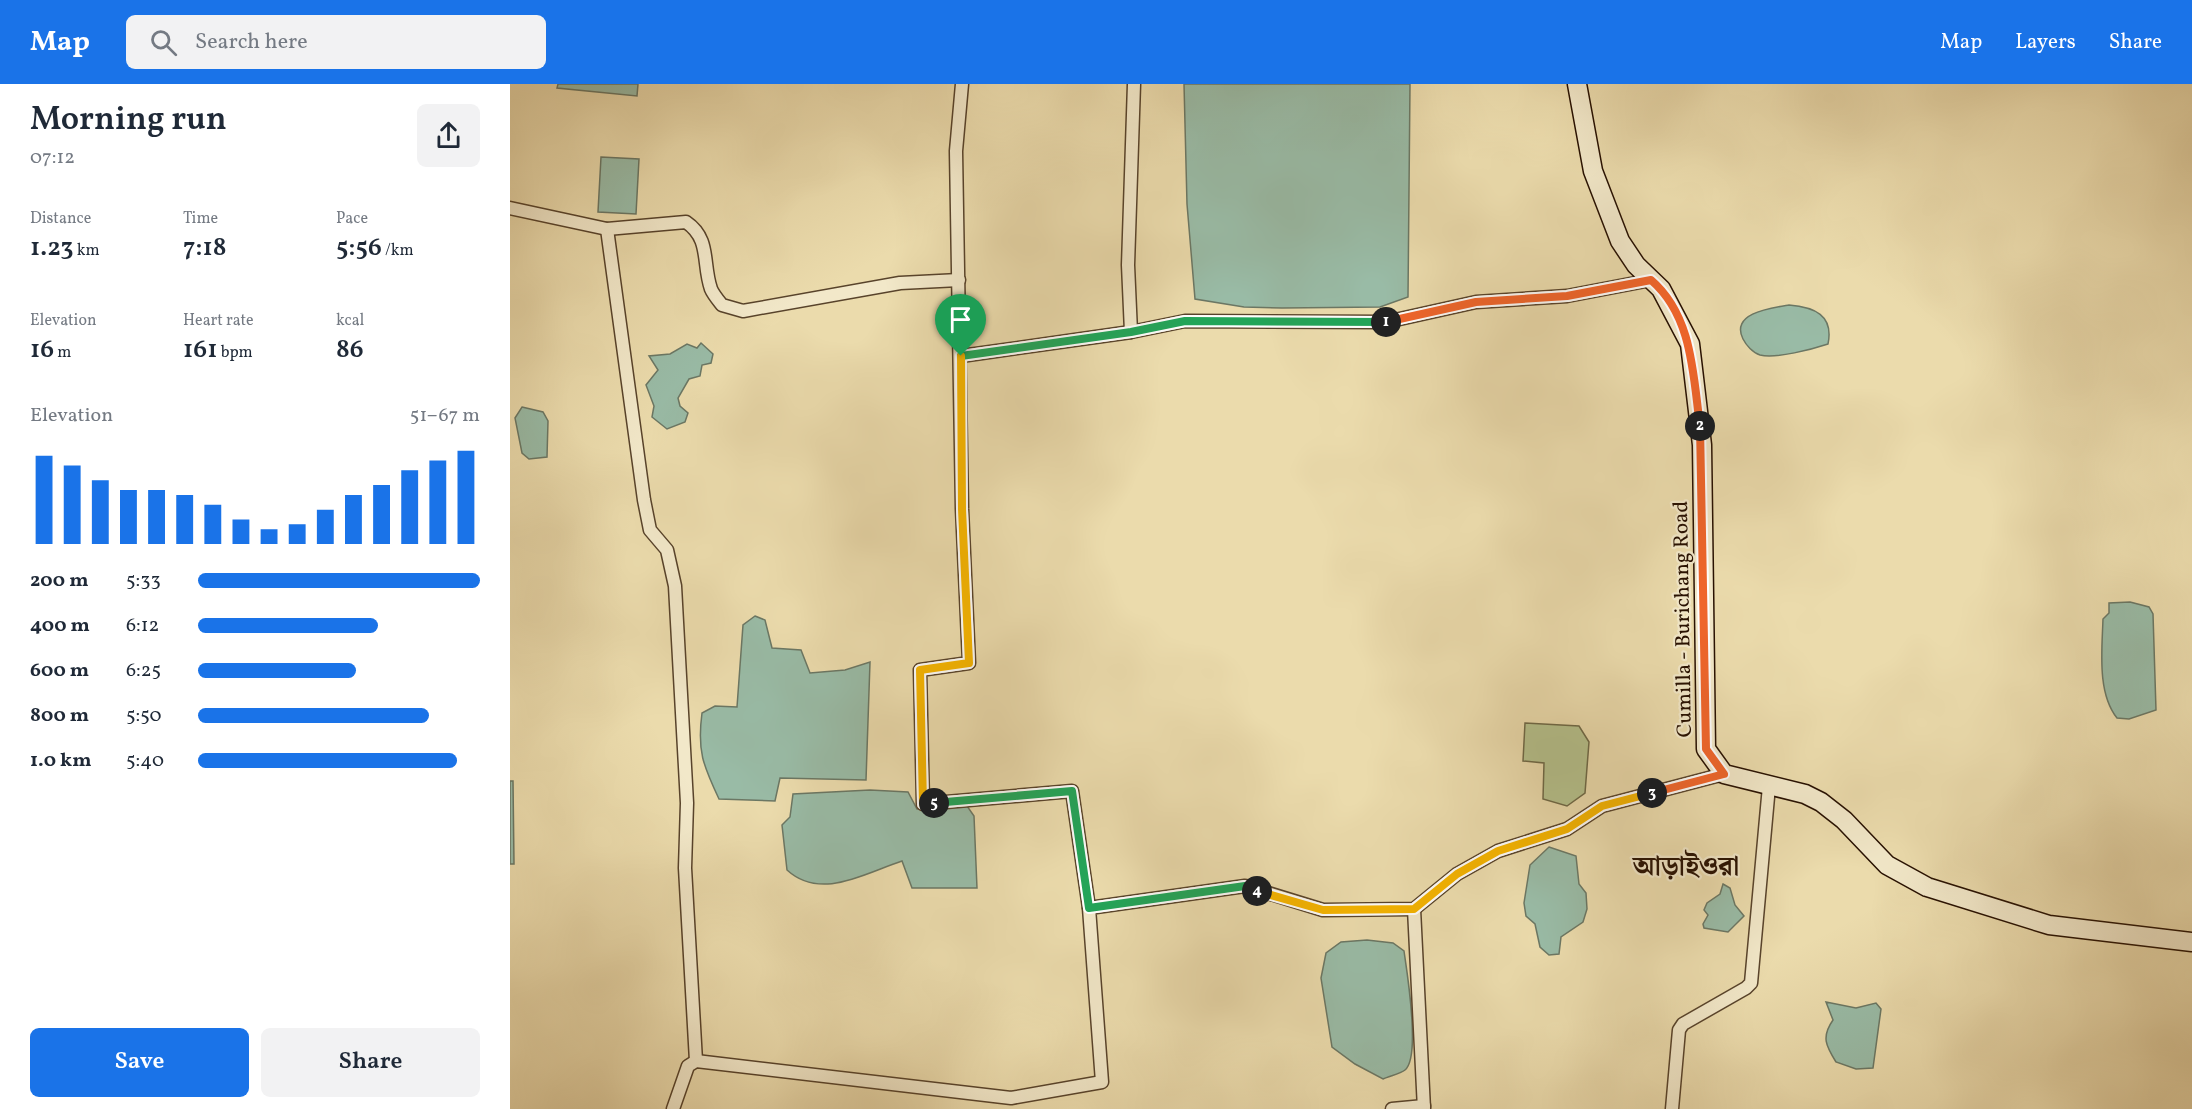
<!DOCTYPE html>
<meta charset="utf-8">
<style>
:root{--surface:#fff;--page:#f2f2f3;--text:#1f2937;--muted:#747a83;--accent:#1a73e8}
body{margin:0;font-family:Vollkorn,"Noto Serif Bengali",serif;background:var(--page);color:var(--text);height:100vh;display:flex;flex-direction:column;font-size:22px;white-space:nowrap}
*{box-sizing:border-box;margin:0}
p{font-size:20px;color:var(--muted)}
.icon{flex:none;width:33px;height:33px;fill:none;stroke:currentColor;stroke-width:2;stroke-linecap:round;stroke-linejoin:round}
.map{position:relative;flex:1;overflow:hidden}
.side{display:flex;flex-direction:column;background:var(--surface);width:510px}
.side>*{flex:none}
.pin{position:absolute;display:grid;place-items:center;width:51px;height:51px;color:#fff;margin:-62px -26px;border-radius:50% 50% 50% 0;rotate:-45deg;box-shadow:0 0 6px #0007}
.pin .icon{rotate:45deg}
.km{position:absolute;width:30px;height:30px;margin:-15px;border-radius:50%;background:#222;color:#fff;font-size:16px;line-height:30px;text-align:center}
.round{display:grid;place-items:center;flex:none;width:63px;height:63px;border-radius:9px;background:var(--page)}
.head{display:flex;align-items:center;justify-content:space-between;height:102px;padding:0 30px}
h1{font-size:33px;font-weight:600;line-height:45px}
.metrics{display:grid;grid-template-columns:repeat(3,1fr);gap:9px;height:102px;padding:6px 30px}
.metrics div{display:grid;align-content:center}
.metrics b{font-size:26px;font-weight:600}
.metrics small{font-size:16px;font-weight:400}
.metrics p{font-size:16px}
.chart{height:168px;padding:12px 30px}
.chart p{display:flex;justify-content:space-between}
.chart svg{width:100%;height:108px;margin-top:6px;stroke:var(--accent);stroke-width:6}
.cta{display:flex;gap:12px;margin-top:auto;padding:12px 30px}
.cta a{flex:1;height:69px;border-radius:9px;background:var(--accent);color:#fff;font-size:24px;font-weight:600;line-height:69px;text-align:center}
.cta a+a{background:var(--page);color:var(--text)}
ul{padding:0 30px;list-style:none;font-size:20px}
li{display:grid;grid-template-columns:96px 72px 1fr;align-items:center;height:45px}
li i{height:15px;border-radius:8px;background:var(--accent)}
header{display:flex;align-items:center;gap:36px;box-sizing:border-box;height:84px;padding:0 30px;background:var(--accent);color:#fff}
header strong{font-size:28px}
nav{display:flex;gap:33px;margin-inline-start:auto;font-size:21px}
.search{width:420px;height:54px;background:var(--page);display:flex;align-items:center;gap:15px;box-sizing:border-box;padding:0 21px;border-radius:9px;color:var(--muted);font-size:22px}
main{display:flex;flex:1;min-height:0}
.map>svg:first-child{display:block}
.green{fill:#b5c18c;stroke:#6e6846;stroke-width:1.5}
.water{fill:#99bba6;stroke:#6b7764;stroke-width:1.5}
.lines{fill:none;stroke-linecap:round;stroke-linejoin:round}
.street-casing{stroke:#58432b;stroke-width:15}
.secondary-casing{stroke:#271000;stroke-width:21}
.street{stroke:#f2e8c9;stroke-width:12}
.secondary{stroke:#f2e8c9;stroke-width:18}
.split-1-casing{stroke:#fff;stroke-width:12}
.split-2-casing{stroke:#fff;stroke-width:12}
.split-3-casing{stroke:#fff;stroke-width:12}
.split-4-casing{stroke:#fff;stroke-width:12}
.split-5-casing{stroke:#fff;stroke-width:12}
.split-6-casing{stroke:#fff;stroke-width:12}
.split-1{stroke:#22a559;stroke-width:8}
.split-2{stroke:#f0652b;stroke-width:8}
.split-3{stroke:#f0652b;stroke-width:8}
.split-4{stroke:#f5b400;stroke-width:8}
.split-5{stroke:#22a559;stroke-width:8}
.split-6{stroke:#f5b400;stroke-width:8}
.labels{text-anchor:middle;stroke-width:4.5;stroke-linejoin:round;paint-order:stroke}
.street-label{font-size:21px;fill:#271000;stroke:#f2e8c9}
.district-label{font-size:27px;font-weight:bold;fill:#271000;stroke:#f2e8c9}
</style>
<header>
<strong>Map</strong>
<div class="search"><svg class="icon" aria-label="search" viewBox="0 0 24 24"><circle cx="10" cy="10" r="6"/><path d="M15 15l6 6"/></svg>Search here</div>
<nav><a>Map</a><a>Layers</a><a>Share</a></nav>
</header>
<main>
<section class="side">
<div class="head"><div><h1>Morning run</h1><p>07:12</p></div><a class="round"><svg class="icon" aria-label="share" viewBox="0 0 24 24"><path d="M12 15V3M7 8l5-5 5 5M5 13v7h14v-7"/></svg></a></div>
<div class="metrics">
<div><p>Distance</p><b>1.23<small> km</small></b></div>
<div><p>Time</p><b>7:18</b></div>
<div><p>Pace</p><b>5:56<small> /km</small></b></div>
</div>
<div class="metrics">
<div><p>Elevation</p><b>16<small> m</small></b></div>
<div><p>Heart rate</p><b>161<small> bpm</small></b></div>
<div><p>kcal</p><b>86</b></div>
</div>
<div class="chart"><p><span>Elevation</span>51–67 m</p>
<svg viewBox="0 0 160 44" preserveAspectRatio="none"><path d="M5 44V8M15 44V12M25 44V18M35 44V22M45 44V22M55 44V24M65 44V28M75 44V34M85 44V38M95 44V36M105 44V30M115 44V24M125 44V20M135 44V14M145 44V10M155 44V6"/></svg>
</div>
<ul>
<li><b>200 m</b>5:33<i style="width:100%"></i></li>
<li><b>400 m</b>6:12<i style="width:64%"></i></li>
<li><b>600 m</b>6:25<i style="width:56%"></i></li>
<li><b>800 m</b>5:50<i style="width:82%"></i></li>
<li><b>1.0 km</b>5:40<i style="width:92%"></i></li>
</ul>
<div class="cta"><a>Save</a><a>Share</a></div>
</section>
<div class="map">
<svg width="1682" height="1025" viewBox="0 0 1682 1025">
<rect width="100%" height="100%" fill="#ebdbac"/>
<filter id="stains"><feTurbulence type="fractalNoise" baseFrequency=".00333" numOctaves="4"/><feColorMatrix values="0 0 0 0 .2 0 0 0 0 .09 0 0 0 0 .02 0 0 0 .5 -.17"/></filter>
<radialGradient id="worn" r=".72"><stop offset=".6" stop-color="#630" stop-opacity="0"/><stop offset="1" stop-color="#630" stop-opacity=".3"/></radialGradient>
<path class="green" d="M1015,639l54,3 10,16 -4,51 -18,13 -24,-7 1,-36 -21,-2z"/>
<g class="water">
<path d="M48,0h80l-1,12 -80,-8z"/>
<path d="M674,0h226l-2,213 -28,10 -98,1 -38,-1 -49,-8 -8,-95z"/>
<path d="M91,73l38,2 -3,55 -38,-2z"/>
<path d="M1279,221c25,2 45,10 39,39 -15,5 -52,15 -68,11 -7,-2 -14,-10 -17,-16 -13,-26 28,-31 46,-34z"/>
<path d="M191,259l12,11 -2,9 -9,2 -2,11 -11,3 -11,19 2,8 8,7 -3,9 -18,7 -15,-12 2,-11 -8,-21 12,-15 -9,-14 21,-2 17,-10 10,4z"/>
<path d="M12,323l21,5 5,9 -1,36 -18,2 -7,-6 -7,-35z"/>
<path d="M1620,518l19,5 4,7 3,96 -27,9 -12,-1c-20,-25 -15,-68 -14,-99l6,-6v-10z"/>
<path d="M245,532l10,4 7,28 29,2 9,23 35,-3 25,-8 -4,118 -86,-2 -5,23 -56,-2c-16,-34 -22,-48 -17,-86l13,-7 22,1 6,-82z"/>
<path d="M0,697h3l1,83h-4z"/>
<path d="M360,706l38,2 9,17 48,-6 9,13 3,72h-65l-10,-27c-37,12 -81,40 -115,9l-5,-45 8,-8 3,-23z"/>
<path d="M1039,763l27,9 3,28 7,9 1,16 -4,13 -22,15 -2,17 -10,1 -9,-8 -5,-23 -9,-8 -2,-13 6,-38z"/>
<path d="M1213,800l7,4 5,17 9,11 -16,16 -24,-4 -1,-4 5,-9 -4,-5 3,-7 13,-9z"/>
<path d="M857,856l26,3 11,8c3,21 17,106 1,119 -5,4 -16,6 -22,9l-28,-15 -23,-17 -11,-69 5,-25 15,-11z"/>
<path d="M1316,918l30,6 20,-5 5,6 -8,59 -17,1 -20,-7c-10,-16 -15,-25 -3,-42z"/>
</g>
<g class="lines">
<defs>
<g id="street">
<path d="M452,0l-6,67 6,358 7,154 -49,7 3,134 149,-13 17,117"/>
<path d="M0,124l97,21 79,-7c25,17 16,41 25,67 2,5 7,11 11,16l21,6 157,-28 59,-3"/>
<path d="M97,145l37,271 6,30 17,20 8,36 12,217 -2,65 11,193"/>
<path d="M621,248l-3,-67 6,-181"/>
<path d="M451,272l170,-24 54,-11 201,1 90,-20 91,-6 84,-16"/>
<path d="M904,825l10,200"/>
<path d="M163,1025l15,-43 8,-5 315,37 91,-16 -13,-174 156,-22 78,24 91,-1 43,-35 41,-23 69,-22 35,-23 122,-32"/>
<path d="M882,1025l32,-3"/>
<path d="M1162,1025l7,-79 4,-6 63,-36 5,-5 18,-197"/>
</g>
<path id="secondary" d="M1067,0l16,87 27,70 16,24 25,24 29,55 12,101 4,304 18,25 81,20 16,8 23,18 43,45 40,22 122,38 143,17"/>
</defs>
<use href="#street" class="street-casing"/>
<use href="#secondary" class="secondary-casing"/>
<use href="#street" class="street"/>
<use href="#secondary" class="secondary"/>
</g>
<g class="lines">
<defs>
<path id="split-1" d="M451,272l170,-24 54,-11 201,1"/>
<path id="split-2" d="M876,238l90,-20 91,-6 84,-16c42,36 42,96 49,146"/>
<path id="split-3" d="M1142,709l72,-19 -18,-25 -6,-323"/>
<path id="split-4" d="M747,807l66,19 91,-1 43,-35 41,-23 69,-22 35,-23 50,-13"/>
<path id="split-5" d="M424,719l138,-12 17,117 156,-22 12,5"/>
<path id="split-6" d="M424,719l-11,1 -3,-134 49,-7 -7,-154 -1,-153"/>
</defs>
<use href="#split-1" class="split-1-casing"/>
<use href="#split-2" class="split-2-casing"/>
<use href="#split-3" class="split-3-casing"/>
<use href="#split-4" class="split-4-casing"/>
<use href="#split-5" class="split-5-casing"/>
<use href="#split-6" class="split-6-casing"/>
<use href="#split-1" class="split-1"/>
<use href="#split-2" class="split-2"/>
<use href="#split-3" class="split-3"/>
<use href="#split-4" class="split-4"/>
<use href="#split-5" class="split-5"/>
<use href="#split-6" class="split-6"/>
</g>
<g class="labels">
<g class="street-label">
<text transform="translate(1172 535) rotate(-91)" y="7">Cumilla - Burichang Road</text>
</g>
<g class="district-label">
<text x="1176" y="791">আড়াইওরা</text>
</g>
</g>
<rect width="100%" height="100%" filter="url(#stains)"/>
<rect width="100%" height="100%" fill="url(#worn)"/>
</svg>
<div class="pin" style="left:451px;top:272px;background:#1e9e55"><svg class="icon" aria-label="arrive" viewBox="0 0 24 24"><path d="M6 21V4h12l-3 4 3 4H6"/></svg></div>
<b class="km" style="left:876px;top:238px">1</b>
<b class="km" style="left:1190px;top:342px">2</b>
<b class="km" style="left:1142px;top:709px">3</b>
<b class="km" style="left:747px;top:807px">4</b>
<b class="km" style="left:424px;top:719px">5</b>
</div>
</main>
